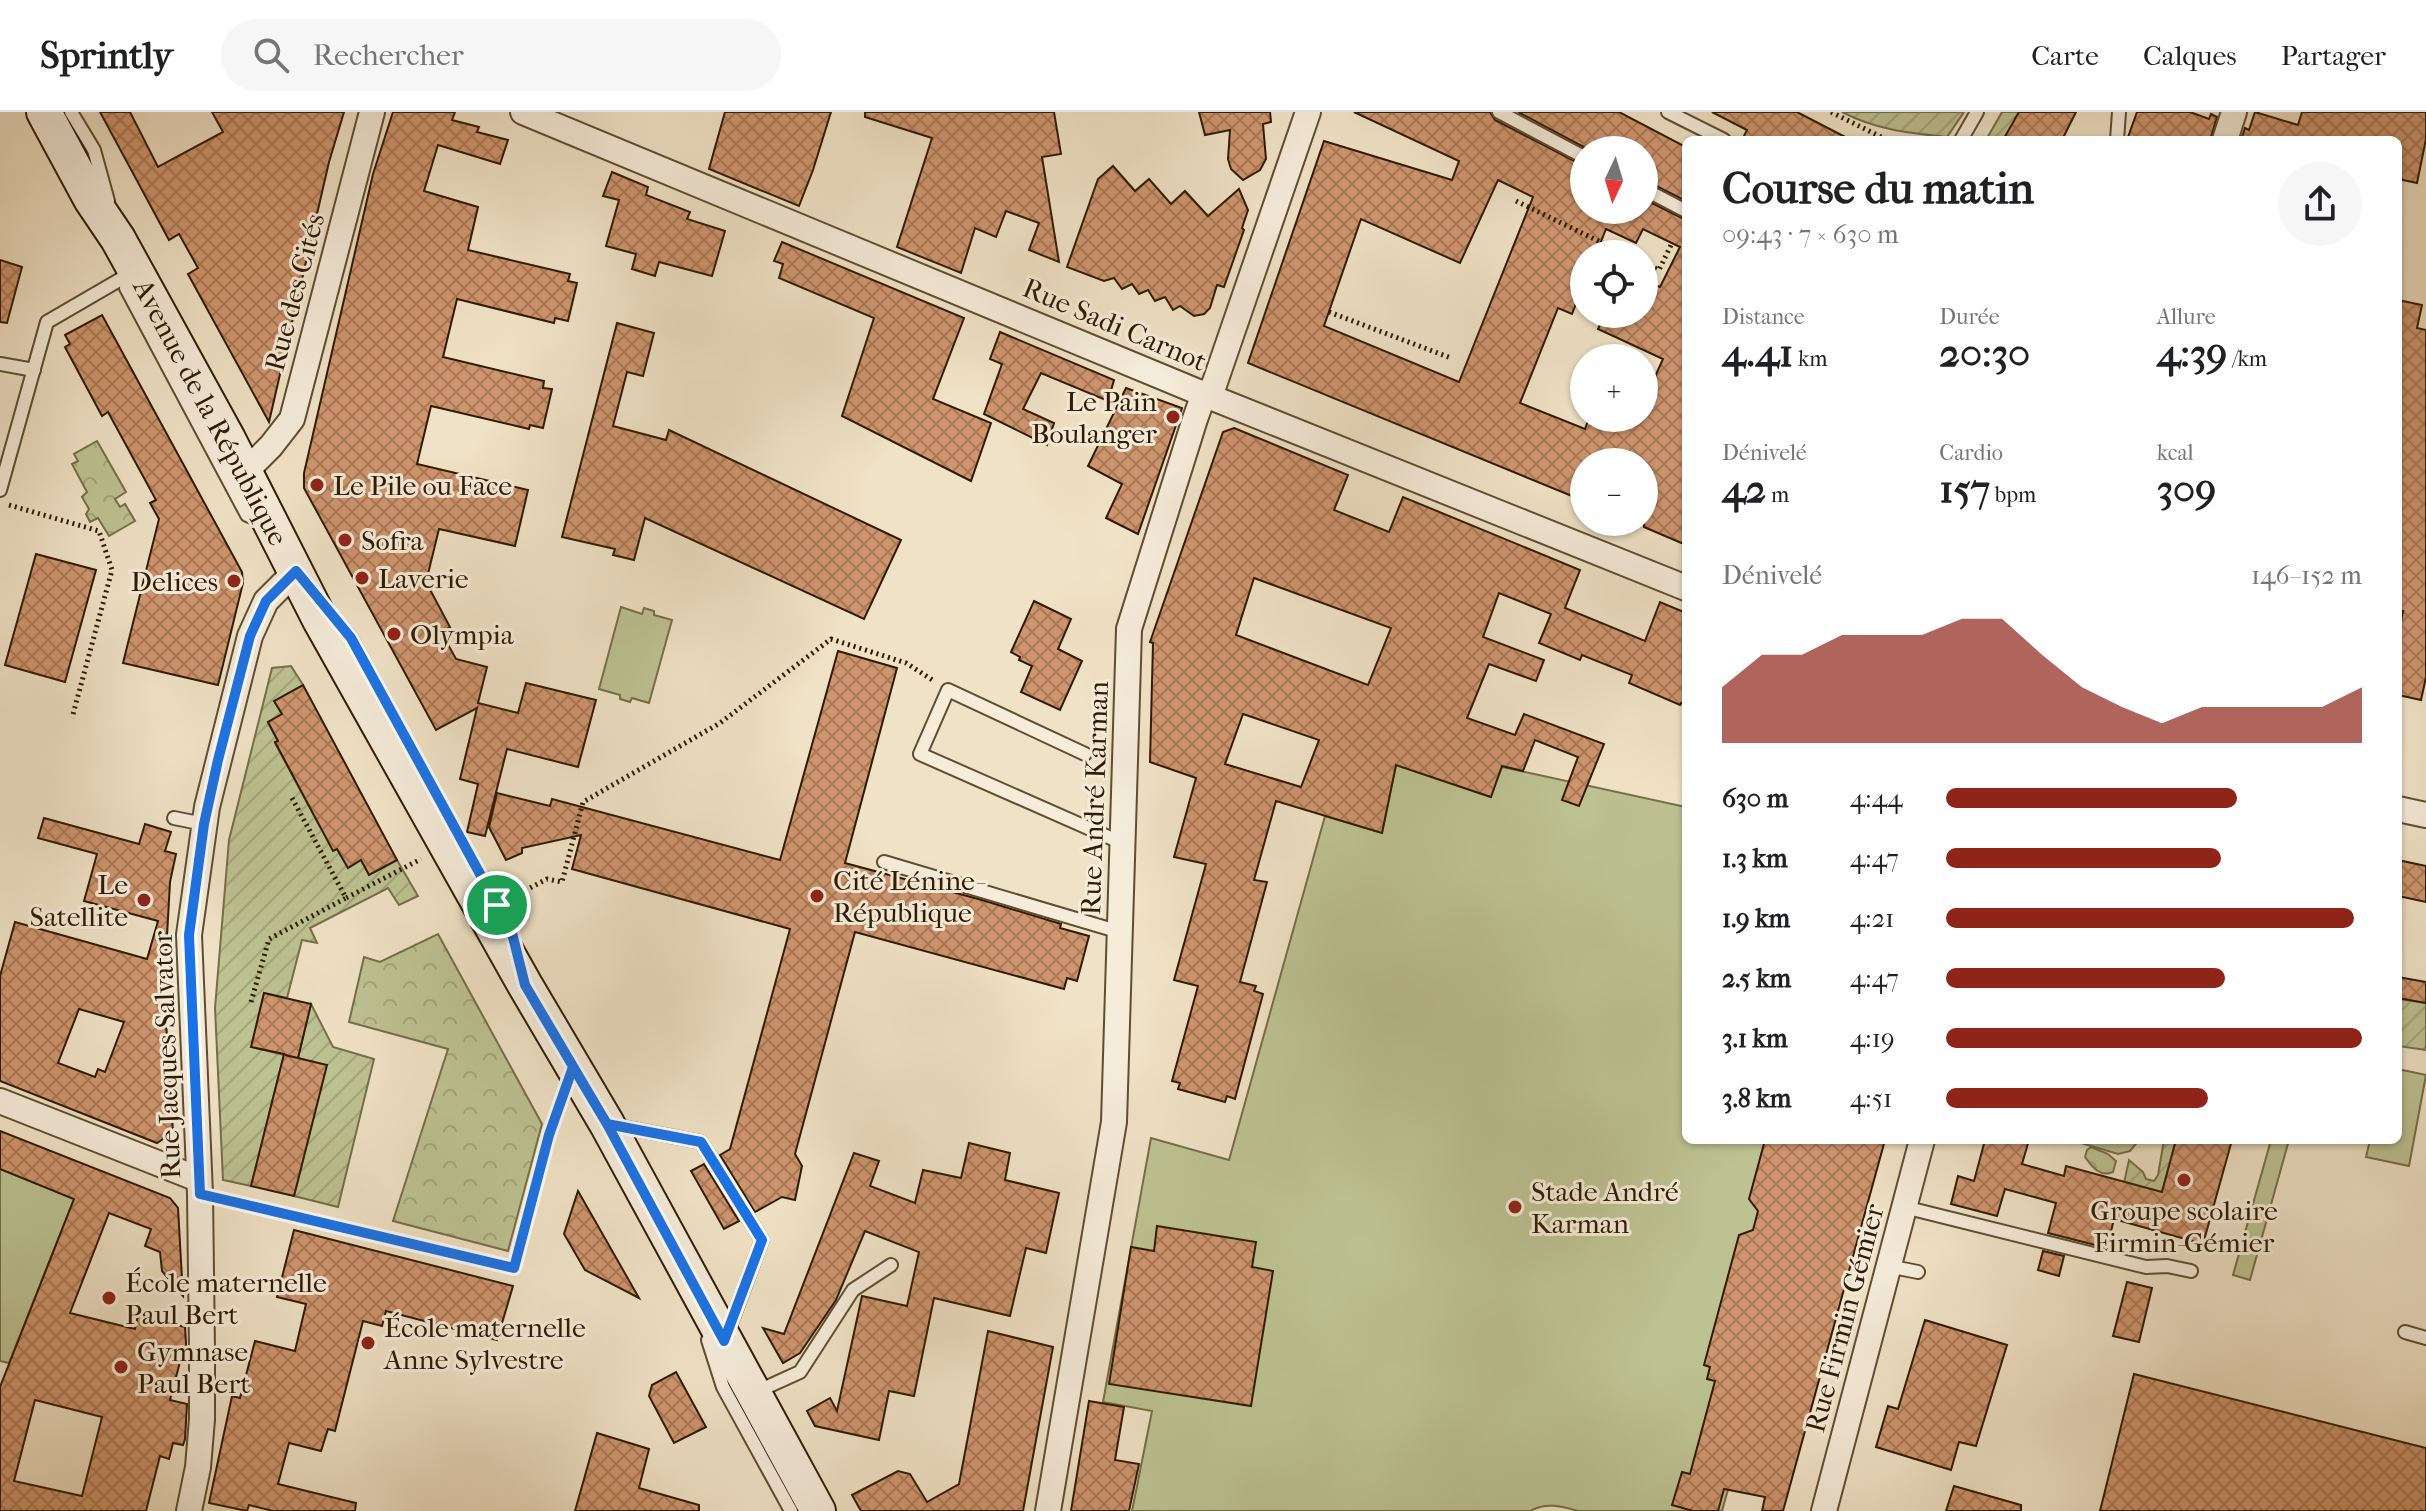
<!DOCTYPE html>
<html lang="fr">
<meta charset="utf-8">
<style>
:root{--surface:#fff;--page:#f6f6f6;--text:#202124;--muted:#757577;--line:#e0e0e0;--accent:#8f2418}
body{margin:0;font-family:"IM FELL French Canon",serif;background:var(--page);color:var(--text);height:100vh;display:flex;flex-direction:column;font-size:30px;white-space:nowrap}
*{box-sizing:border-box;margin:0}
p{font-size:26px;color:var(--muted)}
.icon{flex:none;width:44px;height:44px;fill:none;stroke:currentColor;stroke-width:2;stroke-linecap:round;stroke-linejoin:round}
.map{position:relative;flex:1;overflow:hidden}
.details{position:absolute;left:1682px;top:24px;width:720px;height:1008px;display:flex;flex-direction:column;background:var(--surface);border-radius:12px;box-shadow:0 2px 6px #0004}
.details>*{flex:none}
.needle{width:52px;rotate:184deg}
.tools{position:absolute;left:1570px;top:24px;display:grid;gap:16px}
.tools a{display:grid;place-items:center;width:88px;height:88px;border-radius:50%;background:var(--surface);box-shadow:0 2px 6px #0004;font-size:40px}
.pin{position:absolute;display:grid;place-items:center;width:68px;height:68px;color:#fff;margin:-34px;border:4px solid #fff;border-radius:50%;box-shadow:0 2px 8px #0007}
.round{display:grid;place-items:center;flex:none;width:84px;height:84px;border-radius:42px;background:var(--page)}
.head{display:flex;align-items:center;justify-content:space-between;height:136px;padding:0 40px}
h1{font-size:44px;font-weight:700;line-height:60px}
.metrics{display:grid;grid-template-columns:repeat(3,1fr);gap:12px;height:136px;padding:8px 40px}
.metrics div{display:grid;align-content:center}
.metrics b{font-size:40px;font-weight:700}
.metrics small{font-size:22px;font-weight:400}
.metrics p{font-size:22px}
.chart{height:224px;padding:16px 40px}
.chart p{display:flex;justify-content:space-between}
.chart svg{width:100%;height:144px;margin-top:8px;fill:var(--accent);opacity:.7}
ul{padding:0 40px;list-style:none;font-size:26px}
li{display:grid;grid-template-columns:128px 96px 1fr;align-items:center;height:60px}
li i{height:20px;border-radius:10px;background:var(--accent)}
header{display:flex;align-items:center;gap:48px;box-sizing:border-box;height:112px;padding:0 40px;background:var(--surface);border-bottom:2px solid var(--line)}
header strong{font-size:38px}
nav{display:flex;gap:44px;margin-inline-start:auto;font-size:28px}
.search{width:560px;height:72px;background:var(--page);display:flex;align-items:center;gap:20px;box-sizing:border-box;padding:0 28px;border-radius:44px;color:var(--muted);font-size:30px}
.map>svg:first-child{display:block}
.grass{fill:#bdc292;stroke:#766e4a;stroke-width:2}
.forest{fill:url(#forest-crowns);stroke:#766e4a;stroke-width:2}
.garden{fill:url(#garden-furrows);stroke:#766e4a;stroke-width:2}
.building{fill:url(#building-cross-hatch);stroke:#2f1b01;stroke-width:2;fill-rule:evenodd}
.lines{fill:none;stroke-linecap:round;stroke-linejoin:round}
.lane-casing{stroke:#5f4d32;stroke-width:16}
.street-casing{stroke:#5f4d32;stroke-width:28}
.secondary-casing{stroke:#2f1b01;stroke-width:38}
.path{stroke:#2f1b01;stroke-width:5;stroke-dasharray:2 4;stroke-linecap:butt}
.lane{stroke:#f5ecda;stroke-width:12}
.street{stroke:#f5ecda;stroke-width:24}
.secondary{stroke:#f5ecda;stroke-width:34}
.route-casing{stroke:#fff;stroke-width:16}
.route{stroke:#1a73e8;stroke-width:10}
.poi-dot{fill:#8f2418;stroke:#f5ecda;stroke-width:3}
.labels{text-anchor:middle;stroke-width:6;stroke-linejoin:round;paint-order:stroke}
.street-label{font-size:28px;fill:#2f1b01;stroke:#f5ecda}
.poi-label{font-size:28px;fill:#2f1b01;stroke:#f5ecda;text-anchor:start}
</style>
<header>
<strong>Sprintly</strong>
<div class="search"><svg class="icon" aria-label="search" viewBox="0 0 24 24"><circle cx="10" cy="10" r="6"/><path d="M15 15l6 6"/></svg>Rechercher</div>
<nav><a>Carte</a><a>Calques</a><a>Partager</a></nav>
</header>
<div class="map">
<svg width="2426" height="1399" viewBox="0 0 2426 1399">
<defs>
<pattern id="forest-crowns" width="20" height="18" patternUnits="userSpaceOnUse" patternTransform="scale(2)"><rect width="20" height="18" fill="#bdc292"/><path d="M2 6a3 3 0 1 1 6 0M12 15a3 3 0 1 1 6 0" fill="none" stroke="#a3a67c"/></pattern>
<pattern id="garden-furrows" width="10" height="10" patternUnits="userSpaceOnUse" patternTransform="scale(2)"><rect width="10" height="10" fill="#bdc292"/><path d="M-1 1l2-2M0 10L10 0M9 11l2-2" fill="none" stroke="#a3a67c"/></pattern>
<pattern id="building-cross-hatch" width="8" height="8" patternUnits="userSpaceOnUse" patternTransform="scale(2)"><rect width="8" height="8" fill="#cf956e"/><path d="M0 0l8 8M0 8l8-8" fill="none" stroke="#a87958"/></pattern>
</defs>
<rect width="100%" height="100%" fill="#f0e2c6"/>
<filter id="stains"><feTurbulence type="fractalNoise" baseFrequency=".0025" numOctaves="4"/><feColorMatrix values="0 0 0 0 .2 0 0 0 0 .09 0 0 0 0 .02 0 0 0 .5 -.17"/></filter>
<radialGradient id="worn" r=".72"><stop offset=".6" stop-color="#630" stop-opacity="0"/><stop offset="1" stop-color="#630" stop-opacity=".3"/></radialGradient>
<g class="grass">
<path d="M621,495l21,7 2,-6 10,3v4l18,5 -23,83 -17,-5 -2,4 -10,-3v-4l-21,-6z"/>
<path d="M1396,653l94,32 12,-30 184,40v333h140l-104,371h-144c-17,-5 -32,-9 -48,0h-398l20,-100 -49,-9 48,-264 78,22 96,-344 57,17z"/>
<path d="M2398,957l28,6 -17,91 -43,-9 4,-17h28z"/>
<path d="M2071,1028h68l-9,11 -12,3z"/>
<path d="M2271,1028h18l-39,140 -17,-5z"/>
<path d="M0,1057l74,30 -65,164 -9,-2z"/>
</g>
<g class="forest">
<path d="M97,329l29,51 -11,7 5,8 5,-3 10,17 -26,15 -11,-18 -8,4 -4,-8 3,-5 -7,-12 5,-5 -15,-28 6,-3 -4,-7z"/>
<path d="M438,822l104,190 -34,127 -115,-30 55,-172 -99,-27 15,-65 16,5z"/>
<path d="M2091,1035l17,7 8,7 -3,11c-14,6 -22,-7 -28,-15l2,-7z"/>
</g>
<g class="garden">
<path d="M1842,0h122l-17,25c-38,-4 -70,-7 -105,-25z"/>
<path d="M2002,0h20l-4,7 -4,-1 3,2 -10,20h-21z"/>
<path d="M291,554l12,19 -28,16 7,13 -14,9 10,18 -3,2 44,82 18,24 11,18 13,-7 8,15 28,-15 21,36 -19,9 -11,-17 -78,40 7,15 -15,-3 -15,58 -23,-5 -12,54 32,8 -33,131 -28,-6 -8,-172 14,-168 43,-172z"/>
<path d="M2398,887l28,4v47l-28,-4z"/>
<path d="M311,892l22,43 41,12 -36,148 -44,-11 32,-130 -28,-8z"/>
<path d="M2164,1028h12l-17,62 -37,-10 7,-32 14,12 3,7 8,2 4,-6z"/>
</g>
<g class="building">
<path d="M100,0h30l28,55 65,-35 -11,-20h132l-15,50 -60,260 -81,-148 10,-6 -19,-34 -10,6z"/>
<path d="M393,0h62l-3,8 27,7 -2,5 31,8 -8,24 -62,-19 -14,46 54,16 -10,43 102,24 -2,7 9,2 -9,38 -13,-3 -1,5 -97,-24 -14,58 101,24 -1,7 9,1 -9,39 -13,-3 -1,4 -98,-23 -14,58 111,26 -13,56 -76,-17 -13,53 24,45 -9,5 15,27 31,8 -9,36 40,10 8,-30 70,17 -18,67 -71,-18 -22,87 -18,-4 11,-48 -18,-5 17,-71 -41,22 -132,-242v-15l69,-299z"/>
<path d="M725,0h106l-18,58 -14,36 -90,-37z"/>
<path d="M865,0h189l7,42 -19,3 17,105 -30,-12 10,-27 -33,-12 -10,26 -21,-9 -14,45 -64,-26 35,-109 -67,-21z"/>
<path d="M1199,0h71l1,10 -8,2 3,35 -6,11 -17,10 -12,-11 -3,-10 2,-29 -25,5z"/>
<path d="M1354,0h136l5,8 89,46v44h60v-11l42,21v325l-42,-18v-65h-60v39l-336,-138 76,-222 128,39 7,-19zM1498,68l35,17 -74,185 -135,-56 37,-107 99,44zM1606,117l30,14 7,-14 37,18 -20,40 -16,-7v34h-39l-7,15 65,30 -19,42v17h-55l-4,11 -65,-26 38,-95 14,6 12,-31v-29h12z"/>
<path d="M1518,0h101l67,35v54l-42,-21v-30h-55z"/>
<path d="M1712,0h85l54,28h-109l5,-10z"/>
<path d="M2019,0h57l-14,28h-59z"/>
<path d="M2137,0h53l19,7 2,-5 6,3 -7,23h-83z"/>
<path d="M2255,0l43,13 4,-13h124v27l-9,44 -19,-4v-39h-157l4,-12 4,2z"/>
<path d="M1113,54l22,25 14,-12 22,25 14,-13 23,25 31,-27 9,21 -6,18 2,2 -20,57 -7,-2 -7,23 -6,6 -10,2 -14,-10 -7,4 -8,-13 -10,4 -7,-11 -9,4 -7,-10 -10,5 -8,-11 -10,3 -37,-14 31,-88z"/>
<path d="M612,60l36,15 -2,8 44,17 -3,7 38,12 -13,45 -53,-14 -4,14 -23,-7 4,-15 -30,-8 13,-46 -16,-4z"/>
<path d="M782,130l182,76 -31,81 58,24 -20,58 -129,-65 32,-98 -95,-40 4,-14 -9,-3z"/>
<path d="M0,148l22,7 -15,56 -7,-1z"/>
<path d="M2398,188l24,5 -5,23 9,2v347l-5,23 -23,-5v-58l5,-26 -5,-1z"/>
<path d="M102,203l140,257 1,11 -25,102 -95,-22 36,-144 -9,-16 6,-3 -48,-88 -6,4 -37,-69 5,-3 -5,-9z"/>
<path d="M617,211l37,10 -11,43 -16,-4 -14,54 53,14 3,-10 232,110 -37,79 -219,-101 -11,42 -21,-5 2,-6 -53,-12z"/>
<path d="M1000,220l114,48 -6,21 -67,-28 -18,36 31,14 -7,22 -63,-31 18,-50 -12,-5z"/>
<path d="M1126,276l56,20 -44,126 -32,-16 16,-34 -34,-18z"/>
<path d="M1234,316l114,47 -14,35 55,22 14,-35 177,73 -15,38 80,33 15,-39 26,11v92l-5,-2 -1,2 -51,-22 3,-8 -50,-20 -2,5 -41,-17 12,-29 -52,-21 -16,44 61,23 -8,21 -47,-17 -22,54 48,17 9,-21 80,30 -25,62 -17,-6 16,-43 -43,-17 -12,31 -21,-5 -11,31 -95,-32 -14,68 -106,-32 -22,79 13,2 -27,100 16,4 -2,5 9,3 -28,105 -8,-3 -2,6 -47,-13 2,-6 -8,-2 26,-95 -24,-6 32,-116 -32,-7 22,-79 -46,-16 3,-119 -3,-1 73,-210zM1254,466l137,50 -23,57 -132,-50zM1243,602l76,26 -18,47 -76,-23z"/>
<path d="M36,442l60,16 -31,112 -60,-17z"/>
<path d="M1034,489l37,18 -13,30 24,12 -22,49 -39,-18 11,-26 -13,-6 1,-3 -9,-5z"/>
<path d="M838,539l59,17 -52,195 137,37 79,24 -1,4 29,8 -12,45 -10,-3 -3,11 -209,-57 -60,222 7,12 -7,34 -13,-3 -27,15 -35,-57 10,-6 60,-220 -218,-60 9,-34 -59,13v5l-16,7 -17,-33 8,-34 53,13 2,-7 228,61z"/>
<path d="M303,573l94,175 -28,15 -8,-15 -13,8 -11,-19 -4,2 -58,-109 3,-1 -10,-19 14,-8 -8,-13z"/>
<path d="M44,706l95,26 6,-20 26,8 -6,19 11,3 -6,28 -6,108 9,142 -16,11 -157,-62v-105l15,-54 132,37 11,-38 -74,-20 13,-47 -59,-16zM79,897l45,13 -19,50 -7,-3 -3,8 -37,-14z"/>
<path d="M2398,748l28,6v36l-28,-6z"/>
<path d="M2398,865l28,5v21l-28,-5z"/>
<path d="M264,881l47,11 -13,54 -13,-3 42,10 -33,131 -43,-10 33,-132 -33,-7z"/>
<path d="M0,1019l170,67 8,10 5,88 -21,-25 -2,-19 -15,-6 6,-17 -42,-16 -39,100 65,16 3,-14 47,12 2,32 -6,-1 -11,42 17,4 -2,35 -2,6 -10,-2 -4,16 -9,-3 -14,55h-146v-124l74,-188 -74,-30zM35,1288l67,17 -20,79 -68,-15z"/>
<path d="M1765,1028h120l-102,371h-21l3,-14 -41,-8 -6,22h-25l-21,-6 10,-33 8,2 25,-93 -8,-2 3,-12 -6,-2 35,-130 14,-5 5,-19 -9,-12z"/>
<path d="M1985,1028h44l-7,24 42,12 2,-10 96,26 14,-52h56l-29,104 -89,-25 -7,29 -59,-15 8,-30 -51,-14 -8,27 -46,-12 7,-28 16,5z"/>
<path d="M969,1031l41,10 -5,27 54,13 -13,60 -20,-5 -16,68 -76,-18 -20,98 -25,-5 -10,49 -64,-14 -8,-15 23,-13 7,13 25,-115 45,10 12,-54 -54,-21 -29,69 -36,53 -17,10 -20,-35 21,6 70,-181 25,8 -9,25 45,17 8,-33 38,8z"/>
<path d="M704,1052l35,57 -15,8 -33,-58z"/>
<path d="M578,1079l61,107 -54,-28 -21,-36z"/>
<path d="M1157,1114l99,16 -4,25 21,4 -22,135 -142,-22 22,-137 23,4z"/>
<path d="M294,1118l219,56 -16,54 -111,-29 -4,15 -19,-5 -28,110 -7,-2 -7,22 -32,-8 -11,41 78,19 -1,8h-82l-24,-6 -2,6 -38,-8 23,-107 8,2 15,-57 40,10 11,-47 -29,-7z"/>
<path d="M2043,1139l21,5 -5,20 -21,-6z"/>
<path d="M2127,1170l25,6 -13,54 -26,-6z"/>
<path d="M1925,1208l82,25 -31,101 -17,-4 -8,28 -75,-23 12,-41 10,3z"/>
<path d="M988,1219l65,16 -30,164h-162l-9,-16 46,-24 12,3 17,28 32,-18z"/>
<path d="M676,1260l30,55 -32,16 -25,-47 3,-11z"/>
<path d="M2134,1262l292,74v63h-326z"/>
<path d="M1089,1289l35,6 -9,53 24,4 -10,47h-58z"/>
<path d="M597,1321l52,16 -10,39 60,17v6h-124z"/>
<path d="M1954,1374l67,19v6h-75z"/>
</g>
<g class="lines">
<defs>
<g id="lane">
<path d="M71,0l23,38 14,51"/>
<path d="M1499,0l85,45"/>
<path d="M1668,0l56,28"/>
<path d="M1961,28l16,-28"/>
<path d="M2117,28l2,-28"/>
<path d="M1644,77l42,22"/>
<path d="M126,176l121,227 15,6"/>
<path d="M0,252l34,6"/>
<path d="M0,378l47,-168 74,-43"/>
<path d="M339,512l12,14 47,87"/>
<path d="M1085,642l-137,-64 -28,64 202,89"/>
<path d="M174,706l30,6"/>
<path d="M884,750l236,70"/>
<path d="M613,1013l88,17 61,98 -35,94"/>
<path d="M1904,1095l242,60 21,-1 24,5"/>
<path d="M1888,1154l30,6"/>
<path d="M2405,1220l21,6"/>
<path d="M708,1228l15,47 68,124"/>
<path d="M756,1280l44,-20 53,-82 38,-25"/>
</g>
<g id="street">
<path d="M523,0l685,284 478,192"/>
<path d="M2225,28l9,-28"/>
<path d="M245,360l26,-26 21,-27 80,-307"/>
<path d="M2398,697l28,6"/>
<path d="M0,989l198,78"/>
<path d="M189,1399l9,-44 4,-48v-69l-2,-156 -11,-259 18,-128 43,-171 16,-35 30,-30"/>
<path d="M1048,1399l66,-389 15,-493 66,-210 5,-14 14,-20 94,-273"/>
<path d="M1824,1399l98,-371"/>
</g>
<path id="secondary" d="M44,0l47,87 27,40 110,200 92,181 205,365 82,139 211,387"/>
</defs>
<use href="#lane" class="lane-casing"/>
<use href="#street" class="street-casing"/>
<use href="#secondary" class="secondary-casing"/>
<g class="path">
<path d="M1831,0l56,28"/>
<path d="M1516,89l109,53"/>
<path d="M1644,151l15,7 13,-27"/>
<path d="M1579,184l5,2"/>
<path d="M1329,200l122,46"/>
<path d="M9,393l90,26 13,39 -40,148"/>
<path d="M292,686l54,100 75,-39"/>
<path d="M509,787l38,-20 15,3 21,-80 137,-79 111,-84 75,24 28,18"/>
<path d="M251,890l18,-63 77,-41"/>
<path d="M221,1087l293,69 35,-133 12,-33"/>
</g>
<use href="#lane" class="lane"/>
<use href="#street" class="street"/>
<use href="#secondary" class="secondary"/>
</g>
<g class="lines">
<defs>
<path id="route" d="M497,793l-146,-267 -55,-67 -30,30 -16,35 -32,124 -14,64 -15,111 11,259 314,74 35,-133 24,-68 34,57 94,18 61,98 -38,101 -117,-217 -82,-139 -13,-52 -15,-28"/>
</defs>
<use href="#route" class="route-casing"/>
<use href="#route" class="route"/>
</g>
<g class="poi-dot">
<circle cx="1173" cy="305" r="8"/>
<circle cx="317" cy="373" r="8"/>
<circle cx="345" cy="428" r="8"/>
<circle cx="362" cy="466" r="8"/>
<circle cx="234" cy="469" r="8"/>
<circle cx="394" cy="522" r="8"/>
<circle cx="817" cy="784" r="8"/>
<circle cx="144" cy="788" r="8"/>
<circle cx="2184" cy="1068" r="8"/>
<circle cx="1515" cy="1095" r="8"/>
<circle cx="109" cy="1186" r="8"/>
<circle cx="368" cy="1231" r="8"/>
<circle cx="121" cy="1255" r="8"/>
</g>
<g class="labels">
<g class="street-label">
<text transform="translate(294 180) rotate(-75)" y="10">Rue des Cités</text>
<text transform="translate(1115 212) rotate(23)" y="10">Rue Sadi Carnot</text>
<text transform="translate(211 300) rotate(62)" y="10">Avenue de la République</text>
<text transform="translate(1094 686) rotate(-88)" y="10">Rue André Karman</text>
<text transform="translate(166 943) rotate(-92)" y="10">Rue Jacques Salvator</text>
<text transform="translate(1844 1206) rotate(-75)" y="10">Rue Firmin Gémier</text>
</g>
<g class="poi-label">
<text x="1157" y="299" text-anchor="end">Le Pain<tspan x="1157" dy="32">Boulanger</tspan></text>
<text x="333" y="383">Le Pile ou Face</text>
<text x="361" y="438">Sofra</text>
<text x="378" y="476">Laverie</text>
<text x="218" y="479" text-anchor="end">Delices</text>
<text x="410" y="532">Olympia</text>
<text x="833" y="778">Cité Lénine-<tspan x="833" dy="32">République</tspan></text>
<text x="128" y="782" text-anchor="end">Le<tspan x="128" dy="32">Satellite</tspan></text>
<text x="1531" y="1089">Stade André<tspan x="1531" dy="32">Karman</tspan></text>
<text x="2184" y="1108" text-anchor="middle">Groupe scolaire<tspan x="2184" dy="32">Firmin-Gémier</tspan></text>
<text x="125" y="1180">École maternelle<tspan x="125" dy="32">Paul Bert</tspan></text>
<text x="384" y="1225">École maternelle<tspan x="384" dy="32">Anne Sylvestre</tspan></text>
<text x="137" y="1249">Gymnase<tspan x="137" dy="32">Paul Bert</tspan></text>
</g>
</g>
<rect width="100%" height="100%" filter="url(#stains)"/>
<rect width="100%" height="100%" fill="url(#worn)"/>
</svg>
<div class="tools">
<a><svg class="needle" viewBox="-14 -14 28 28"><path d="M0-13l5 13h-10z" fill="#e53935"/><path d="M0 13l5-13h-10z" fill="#757577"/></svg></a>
<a><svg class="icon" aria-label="locate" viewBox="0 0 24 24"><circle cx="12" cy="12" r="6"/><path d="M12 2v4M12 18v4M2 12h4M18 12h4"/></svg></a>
<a>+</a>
<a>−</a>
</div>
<div class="pin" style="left:497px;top:793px;background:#1e9e55"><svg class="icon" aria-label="arrive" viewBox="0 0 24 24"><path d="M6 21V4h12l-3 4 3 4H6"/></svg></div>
<section class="details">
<div class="head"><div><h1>Course du matin</h1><p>09:43 · 7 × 630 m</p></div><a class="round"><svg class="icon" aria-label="share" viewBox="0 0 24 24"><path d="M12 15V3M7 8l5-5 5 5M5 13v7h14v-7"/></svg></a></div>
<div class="metrics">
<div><p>Distance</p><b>4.41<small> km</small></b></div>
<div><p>Durée</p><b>20:30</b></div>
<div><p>Allure</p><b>4:39<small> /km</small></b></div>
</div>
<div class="metrics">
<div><p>Dénivelé</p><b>42<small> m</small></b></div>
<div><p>Cardio</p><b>157<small> bpm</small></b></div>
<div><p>kcal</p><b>309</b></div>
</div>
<div class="chart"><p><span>Dénivelé</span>146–152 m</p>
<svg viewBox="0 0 160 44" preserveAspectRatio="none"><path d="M0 44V27L10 17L20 17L30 11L40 11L50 11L60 6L70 6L80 17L90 27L100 33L110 38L120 33L130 33L140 33L150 33L160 27V44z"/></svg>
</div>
<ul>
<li><b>630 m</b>4:44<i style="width:70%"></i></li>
<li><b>1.3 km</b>4:47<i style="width:66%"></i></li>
<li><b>1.9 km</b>4:21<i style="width:98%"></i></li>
<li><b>2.5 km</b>4:47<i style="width:67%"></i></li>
<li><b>3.1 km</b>4:19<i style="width:100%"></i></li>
<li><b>3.8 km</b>4:51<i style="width:63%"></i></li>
</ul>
</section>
</div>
